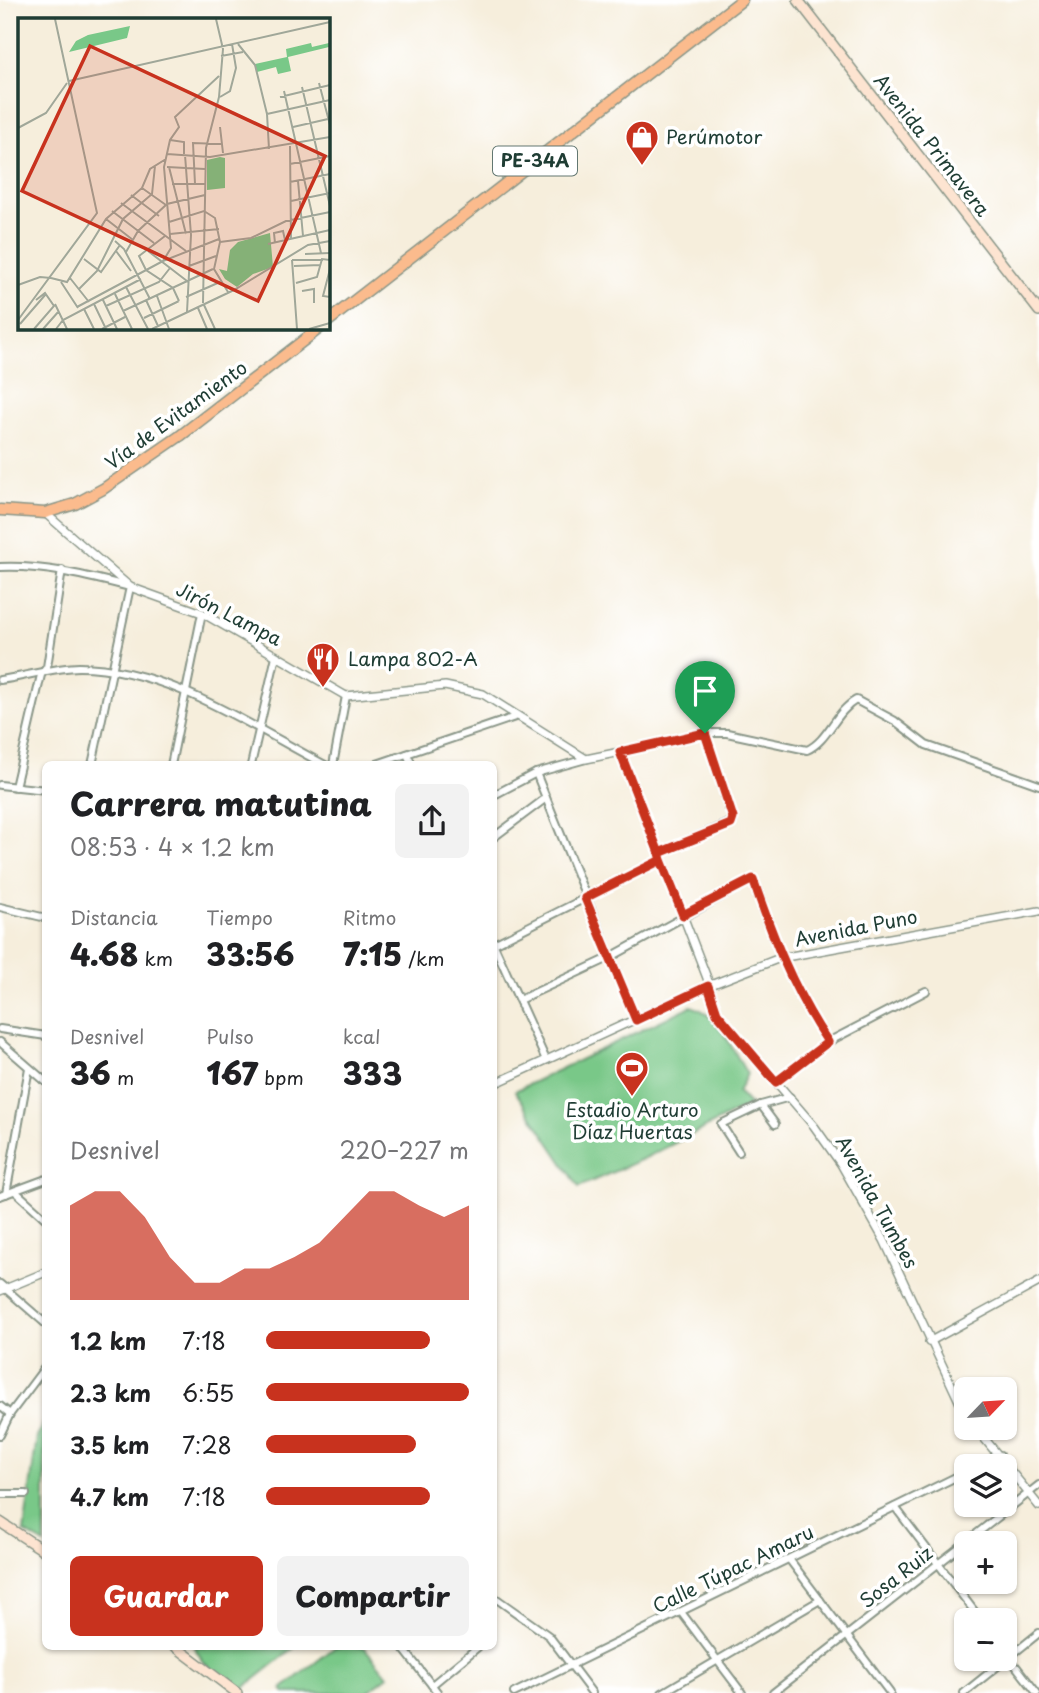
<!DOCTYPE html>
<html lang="es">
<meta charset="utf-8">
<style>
:root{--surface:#fff;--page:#f2f2f2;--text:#202124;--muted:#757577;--accent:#c8321e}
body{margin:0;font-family:"Playpen Sans",sans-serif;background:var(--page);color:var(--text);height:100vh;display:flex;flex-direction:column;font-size:26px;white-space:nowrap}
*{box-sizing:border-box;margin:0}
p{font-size:23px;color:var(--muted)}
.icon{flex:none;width:38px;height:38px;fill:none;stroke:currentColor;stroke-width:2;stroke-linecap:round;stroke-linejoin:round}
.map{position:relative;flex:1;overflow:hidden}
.drawer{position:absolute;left:42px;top:761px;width:455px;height:889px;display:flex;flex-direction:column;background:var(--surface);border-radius:10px;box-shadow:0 2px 5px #0004}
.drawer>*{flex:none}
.needle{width:46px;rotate:65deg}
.buttons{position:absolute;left:954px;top:1377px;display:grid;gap:14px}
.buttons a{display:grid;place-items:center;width:63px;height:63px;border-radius:10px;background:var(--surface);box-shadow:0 2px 5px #0004;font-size:35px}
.pin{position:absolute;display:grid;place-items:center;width:60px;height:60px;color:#fff;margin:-72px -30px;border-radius:50% 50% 50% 0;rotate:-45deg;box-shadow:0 0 7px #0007}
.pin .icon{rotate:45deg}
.round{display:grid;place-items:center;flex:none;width:74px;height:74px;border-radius:10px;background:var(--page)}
.head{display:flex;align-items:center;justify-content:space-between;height:119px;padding:0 28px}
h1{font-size:32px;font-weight:800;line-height:52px}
.figures{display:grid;grid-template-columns:repeat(3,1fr);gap:10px;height:119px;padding:7px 28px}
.figures div{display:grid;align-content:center}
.figures b{font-size:30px;font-weight:800}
.figures small{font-size:19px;font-weight:400}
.figures p{font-size:19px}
.chart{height:196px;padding:14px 28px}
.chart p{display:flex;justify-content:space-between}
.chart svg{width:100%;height:126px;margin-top:7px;fill:var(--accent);opacity:.7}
.action{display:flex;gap:14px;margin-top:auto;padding:14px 28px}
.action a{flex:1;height:80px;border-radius:10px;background:var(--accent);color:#fff;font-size:28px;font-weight:800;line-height:80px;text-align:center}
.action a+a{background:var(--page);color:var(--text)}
ul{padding:0 28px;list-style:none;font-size:23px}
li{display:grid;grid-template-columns:112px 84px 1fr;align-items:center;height:52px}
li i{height:18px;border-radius:9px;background:var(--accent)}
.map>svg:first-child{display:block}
.green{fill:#79c888;stroke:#4c825e;stroke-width:2}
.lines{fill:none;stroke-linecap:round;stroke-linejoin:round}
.minor-casing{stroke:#8a9688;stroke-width:10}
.tertiary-casing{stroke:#8a9688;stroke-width:10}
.secondary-casing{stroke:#8a9688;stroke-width:12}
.trunk-casing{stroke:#8a9688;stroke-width:13}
.minor{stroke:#fff;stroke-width:6}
.tertiary{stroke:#fff;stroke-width:7}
.secondary{stroke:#fde4d1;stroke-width:9}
.trunk{stroke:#fbbb8d;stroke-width:10}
.route-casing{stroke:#fff;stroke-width:14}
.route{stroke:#c8321e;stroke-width:9}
.labels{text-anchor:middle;stroke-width:7;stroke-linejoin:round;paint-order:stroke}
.shield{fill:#fff;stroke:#627771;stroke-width:2}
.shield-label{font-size:18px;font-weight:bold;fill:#1f3d34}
.poi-label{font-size:19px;fill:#1f3d34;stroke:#fff;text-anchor:start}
.street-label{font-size:19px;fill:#1f3d34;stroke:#fff}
.inset-road{fill:none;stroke:#a0a799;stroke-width:2}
.view{fill:#c8321e;fill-opacity:0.15;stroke:#c8321e;stroke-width:3.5}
.inset-edge{fill:none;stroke:#1f3d34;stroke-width:3.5}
</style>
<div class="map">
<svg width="1039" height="1693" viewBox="0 0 1039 1693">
<rect width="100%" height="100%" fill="#fff"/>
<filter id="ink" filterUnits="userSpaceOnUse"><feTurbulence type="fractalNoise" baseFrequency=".0143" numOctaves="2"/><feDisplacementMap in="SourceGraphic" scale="14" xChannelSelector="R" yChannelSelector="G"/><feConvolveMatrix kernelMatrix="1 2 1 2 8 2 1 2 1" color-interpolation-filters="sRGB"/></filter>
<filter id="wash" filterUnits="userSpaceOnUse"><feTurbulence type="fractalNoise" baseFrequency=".00686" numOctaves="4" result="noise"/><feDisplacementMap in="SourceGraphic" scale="28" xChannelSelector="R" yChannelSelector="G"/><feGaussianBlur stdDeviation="1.57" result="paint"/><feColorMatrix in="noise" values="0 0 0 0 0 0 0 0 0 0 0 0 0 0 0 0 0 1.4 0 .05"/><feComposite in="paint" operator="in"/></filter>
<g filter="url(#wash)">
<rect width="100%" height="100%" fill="#f6eedc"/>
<g class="green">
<path d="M691,1006c28,7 42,45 56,68l-9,18 12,13 -105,53 -66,29 -64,-96z"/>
<path d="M45,1420v124l-21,-12 13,-95z"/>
<path d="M194,1647h101l-55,44 -36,-28z"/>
<path d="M335,1647h29l24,29 -22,17h-81l-3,-4z"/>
</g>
</g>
<g filter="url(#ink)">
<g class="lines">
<defs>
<g id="minor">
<path d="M0,567c45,-2 86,9 130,20l-38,178"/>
<path d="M0,680c23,-3 57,-13 79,-13 86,0 172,59 246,98"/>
<path d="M620,752l85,-19h22l80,17c21,-9 28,-38 49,-50l39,21 31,24 113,40"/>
<path d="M407,754l5,11"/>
<path d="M171,765l31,-152"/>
<path d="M251,765l25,-109"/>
<path d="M333,765l13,-69"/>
<path d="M374,765l144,-49"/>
<path d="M536,773l100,247"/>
<path d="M0,785l46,5"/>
<path d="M15,787l26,-112 6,-8 15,-97"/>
<path d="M494,795l42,-22 50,-14"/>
<path d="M494,837l52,-39"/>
<path d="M659,853l74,-32 -28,-88"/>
<path d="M0,907l46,11"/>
<path d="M494,944l167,-84"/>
<path d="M494,945l52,115"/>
<path d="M519,1000l90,-42 144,-79c20,59 40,111 75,163"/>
<path d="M0,1029l46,7"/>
<path d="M0,1042l46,40"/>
<path d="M776,1082l52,-40 98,-51"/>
<path d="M761,1105l14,19"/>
<path d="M739,1152l-18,-28 40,-19 29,-8"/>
<path d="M15,1191l31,28"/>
<path d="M6,1194l23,-126"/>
<path d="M0,1196l46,-17"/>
<path d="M0,1284l46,40"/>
<path d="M1004,1391l6,-3"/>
<path d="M0,1406l10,8"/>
<path d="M0,1435l10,-21 36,-48"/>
<path d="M977,1466l23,-11"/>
<path d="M0,1494h26"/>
<path d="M895,1507l86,113"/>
<path d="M789,1559l101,134"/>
<path d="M494,1597l55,39 43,57"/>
<path d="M681,1612l61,81"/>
<path d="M402,1647l36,46"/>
<path d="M1004,1651l33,42"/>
<path d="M432,1685l46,-38"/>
<path d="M514,1693l452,-221"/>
<path d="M662,1693l158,-93"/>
<path d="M773,1693l266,-208"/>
<path d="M964,1693l75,-60"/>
</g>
<g id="tertiary">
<path d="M45,513l85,74 72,26 144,83 99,-10 38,8 103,65 34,-7 87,226 10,35 97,113 27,38 43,76 82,176"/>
<path d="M494,1084l214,-98 72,-28 259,-47"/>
<path d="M0,1291l46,-19"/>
<path d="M929,1342l110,-60"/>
<path d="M976,1428l63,78"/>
</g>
<g id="secondary">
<path d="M798,0l241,311"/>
<path d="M0,1522l46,30"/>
<path d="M176,1647l61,46"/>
</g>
<g id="trunk">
<path d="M327,322l415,-322"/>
<path d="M0,510l45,3 30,-9 28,-15 77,-53 141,-109"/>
</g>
</defs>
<use href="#minor" class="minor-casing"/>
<use href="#tertiary" class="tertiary-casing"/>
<use href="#secondary" class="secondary-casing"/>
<use href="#trunk" class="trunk-casing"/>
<use href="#minor" class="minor"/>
<use href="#tertiary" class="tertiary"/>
<use href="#secondary" class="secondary"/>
<use href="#trunk" class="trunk"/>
</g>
</g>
<g class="lines" filter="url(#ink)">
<defs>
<path id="route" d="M705,733l28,85 -2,6 -72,29 2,7 -76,38 51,122 72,-34 9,27 59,69 52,-40c-35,-52 -55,-104 -75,-163l-70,36 -22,-55 -2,-7 -39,-101 85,-19"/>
</defs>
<use href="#route" class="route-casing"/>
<use href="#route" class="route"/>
</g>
<defs>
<symbol id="shop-pin" viewBox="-11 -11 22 30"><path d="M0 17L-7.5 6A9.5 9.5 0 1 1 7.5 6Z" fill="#c8321e" stroke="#fff"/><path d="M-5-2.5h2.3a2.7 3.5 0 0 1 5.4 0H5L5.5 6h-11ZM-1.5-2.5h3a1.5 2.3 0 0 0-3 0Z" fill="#fff"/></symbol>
<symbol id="restaurant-pin" viewBox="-11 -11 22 30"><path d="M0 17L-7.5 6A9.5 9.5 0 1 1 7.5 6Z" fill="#c8321e" stroke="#fff"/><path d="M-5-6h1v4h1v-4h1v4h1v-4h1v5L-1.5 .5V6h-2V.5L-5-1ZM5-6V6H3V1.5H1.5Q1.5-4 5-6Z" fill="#fff"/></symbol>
<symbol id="stadium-pin" viewBox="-11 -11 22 30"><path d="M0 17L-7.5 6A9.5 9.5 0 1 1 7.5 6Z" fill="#c8321e" stroke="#fff"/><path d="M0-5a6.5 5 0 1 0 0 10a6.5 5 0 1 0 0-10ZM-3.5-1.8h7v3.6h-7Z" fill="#fff"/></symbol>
</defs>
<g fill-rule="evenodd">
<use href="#shop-pin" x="623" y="118" width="38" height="52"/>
<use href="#restaurant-pin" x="304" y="640" width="38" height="52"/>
<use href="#stadium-pin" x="613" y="1049" width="38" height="52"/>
</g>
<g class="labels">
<rect class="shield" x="493" y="146.5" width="84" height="29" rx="5"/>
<g class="shield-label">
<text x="535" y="167">PE-34A</text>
</g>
<g class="poi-label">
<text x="666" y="144">Perúmotor</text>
<text x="348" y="666">Lampa 802-A</text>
<text x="632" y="1117" text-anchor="middle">Estadio Arturo<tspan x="632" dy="22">Díaz Huertas</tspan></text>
</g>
<g class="street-label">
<text transform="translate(932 145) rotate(52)" y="7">Avenida Primavera</text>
<text transform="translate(176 415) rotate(-36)" y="7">Vía de Evitamiento</text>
<text transform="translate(229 614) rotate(27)" y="7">Jirón Lampa</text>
<text transform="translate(856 928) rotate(-11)" y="7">Avenida Puno</text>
<text transform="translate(877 1202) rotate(61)" y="7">Avenida Tumbes</text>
<text transform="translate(733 1569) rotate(-26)" y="7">Calle Túpac Amaru</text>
<text transform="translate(896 1577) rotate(-38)" y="7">Sosa Ruiz</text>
</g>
</g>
<g transform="translate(18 18)">
<rect width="312" height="312" fill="#f6eedc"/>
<path d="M112,8l-3,12 -58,14 7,-11 12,-6zM293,25l1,4 17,-4v4l-41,10 3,14 -13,3 -2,-7 -19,5 -2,-8 32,-7 -1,-8zM202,139l5,1v30l-18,2v-30zM252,215l3,34 -20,7 -16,13 -12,-8 -6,-10 8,2 3,-21 8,-8z" fill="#79c888"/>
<path class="inset-road" d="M220,26l17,21 12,49 2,35M203,38l22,-4M51,63l261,-59M301,65l11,42M284,69l28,119M266,73l37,162M202,79l10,-6 6,-23 -4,-24M262,79l50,-12M249,96l63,-14M202,109l3,26M275,109l35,-8M0,110l28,-15 21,-30M152,122l14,2v12M272,128l1,93M149,136l43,3 120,-20M167,137l6,80 -4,77M272,146l40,-8M149,149l38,2M151,149l17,67M280,163l5,55M272,164l40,-8M154,166h33M177,166l-2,-41 28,1M124,170l24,17M113,177l28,21M273,183l39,-8M103,185l65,48M94,193l42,32M88,201l27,21M151,204l35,-11 11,7 5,24 -6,27 14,23M152,216l49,-5M147,218l-26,20 7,14 27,18 6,13M97,223l9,8 26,50M202,224l31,-4 35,-17 44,-9M257,225l-1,-10 9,-2 2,9M250,226l62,-14M98,233l15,20M130,233l39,30M108,234l12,-21 29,-27 38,-9M287,236l25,-1M66,241l17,13 19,-27M274,242l5,69M274,242h31M145,243l8,-13 -7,-81 6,-27 9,-13 -4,-10 44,-41M171,248l27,-10M276,248l26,-1M312,251l-7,27 7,1M33,260l16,4 39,-63 36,-31 8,-19 16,-10M52,260l19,24M43,264l17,26M278,265l21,-6 5,-18 8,1M0,267l22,-8 11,1M108,269l22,42M61,271l18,-18 26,-52 29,-25 3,-28M284,273l12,-2v14M97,276l17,35M139,278l12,33M168,279l34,-15M85,282l14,29M128,282l12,26M185,285l3,-155 13,-51 4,-48 -7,-30M37,286l12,25M76,286l12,25M186,287l11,24M88,288l53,-24 11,-14M59,289l86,-46 56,-22M180,290l9,21M66,291l10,20M105,293l90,-42M126,300l35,-17M0,302l79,-107 -42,-194M2,306l26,-30M16,311l20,-23 -9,-13 -9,7M25,311l16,-18M38,311l7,-9 78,-41M84,311l23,-12M134,311l82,-39 74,-45 22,-4M291,311l21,-6"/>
<path class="view" d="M72,28l235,110 -67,145 -236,-110z"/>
<rect width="312" height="312" class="inset-edge"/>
</g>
</svg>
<div class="buttons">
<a><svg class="needle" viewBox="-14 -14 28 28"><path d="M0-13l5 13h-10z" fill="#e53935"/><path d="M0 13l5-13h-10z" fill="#757577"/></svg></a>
<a><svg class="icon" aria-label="layers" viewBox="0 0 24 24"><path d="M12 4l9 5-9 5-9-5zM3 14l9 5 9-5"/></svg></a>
<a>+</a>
<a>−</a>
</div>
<div class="pin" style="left:705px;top:733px;background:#1e9e55"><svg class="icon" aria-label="arrive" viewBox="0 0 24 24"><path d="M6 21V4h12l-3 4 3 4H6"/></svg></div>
<section class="drawer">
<div class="head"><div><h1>Carrera matutina</h1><p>08:53 · 4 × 1.2 km</p></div><a class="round"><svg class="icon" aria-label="share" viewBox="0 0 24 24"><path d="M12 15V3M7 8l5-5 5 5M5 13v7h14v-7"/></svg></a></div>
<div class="figures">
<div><p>Distancia</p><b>4.68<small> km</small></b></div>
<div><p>Tiempo</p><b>33:56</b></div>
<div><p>Ritmo</p><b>7:15<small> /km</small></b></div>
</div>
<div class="figures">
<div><p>Desnivel</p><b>36<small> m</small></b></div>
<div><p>Pulso</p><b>167<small> bpm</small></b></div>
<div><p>kcal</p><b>333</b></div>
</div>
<div class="chart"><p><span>Desnivel</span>220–227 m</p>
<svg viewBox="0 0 160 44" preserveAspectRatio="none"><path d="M0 44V11L10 6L20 6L30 15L40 29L50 38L60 38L70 33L80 33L90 29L100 24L110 15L120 6L130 6L140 11L150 15L160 11V44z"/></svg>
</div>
<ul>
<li><b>1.2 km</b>7:18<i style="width:81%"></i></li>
<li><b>2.3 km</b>6:55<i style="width:100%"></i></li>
<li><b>3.5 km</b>7:28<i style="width:74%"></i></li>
<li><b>4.7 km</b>7:18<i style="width:81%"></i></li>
</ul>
<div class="action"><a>Guardar</a><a>Compartir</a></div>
</section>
</div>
